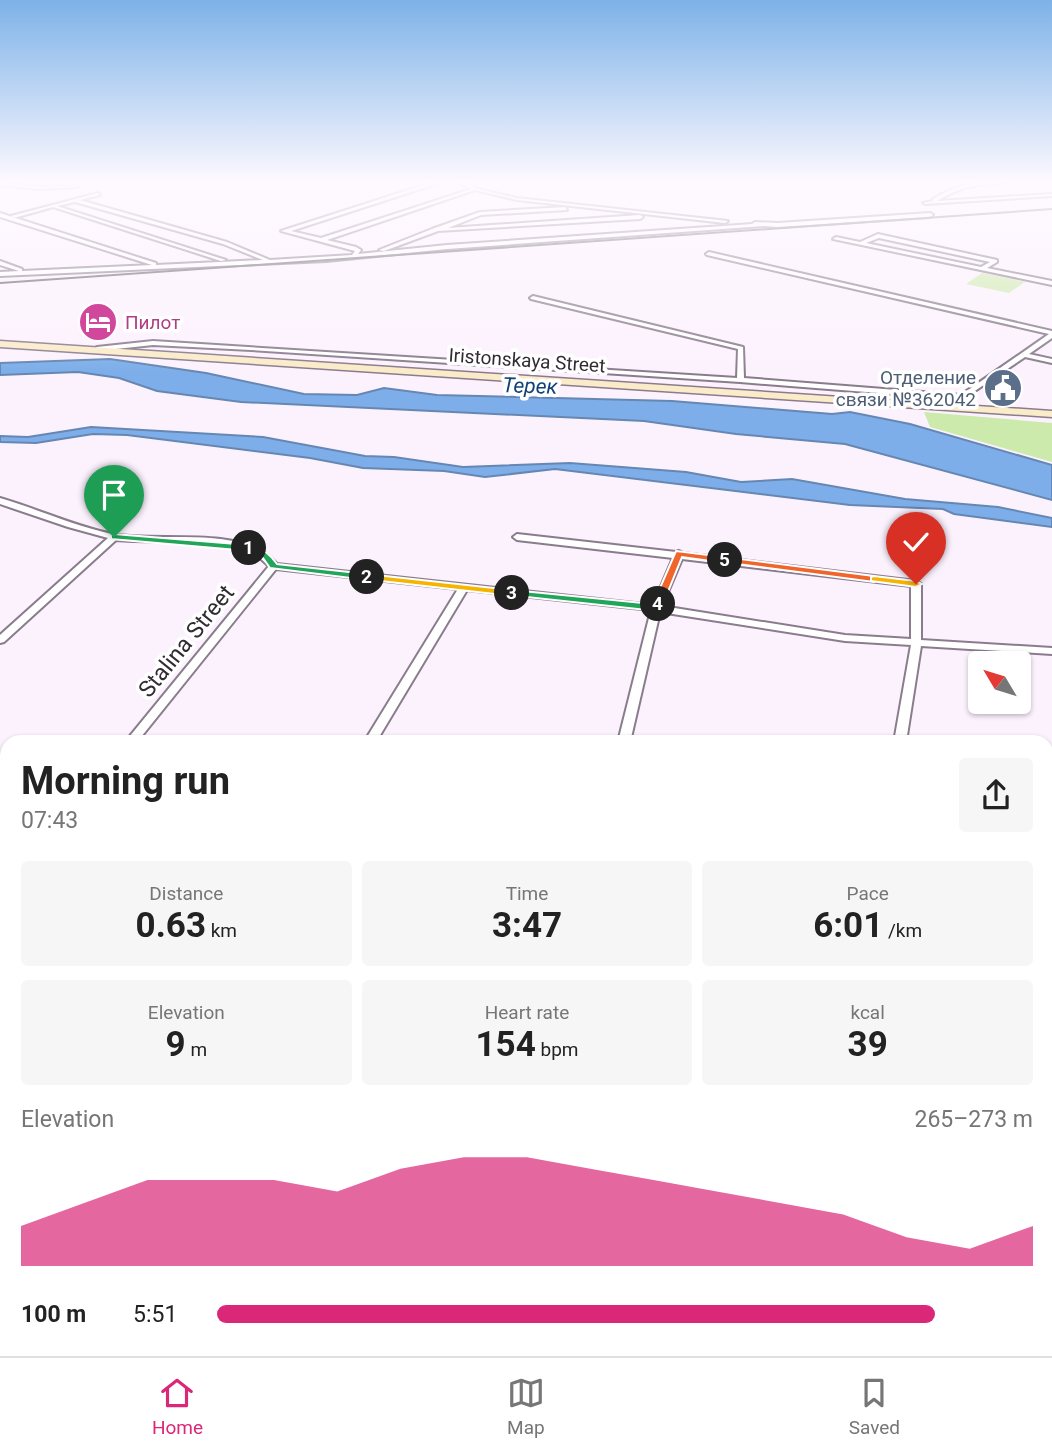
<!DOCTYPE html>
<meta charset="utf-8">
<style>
:root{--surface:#fff;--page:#f6f6f6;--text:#222;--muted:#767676;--line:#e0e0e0;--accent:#db2777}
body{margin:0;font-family:Roboto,sans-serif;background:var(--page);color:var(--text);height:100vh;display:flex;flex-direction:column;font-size:26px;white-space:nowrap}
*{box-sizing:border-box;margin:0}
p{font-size:23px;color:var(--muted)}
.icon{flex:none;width:38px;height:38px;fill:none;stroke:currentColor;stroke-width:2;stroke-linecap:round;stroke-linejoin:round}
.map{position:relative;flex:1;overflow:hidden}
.side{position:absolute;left:0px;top:735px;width:1054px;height:621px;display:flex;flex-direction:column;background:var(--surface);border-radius:21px 21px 0 0;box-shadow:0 2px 5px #0004}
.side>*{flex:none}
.needle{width:46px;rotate:308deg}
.controls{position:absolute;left:968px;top:651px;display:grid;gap:14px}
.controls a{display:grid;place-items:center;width:63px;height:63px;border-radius:7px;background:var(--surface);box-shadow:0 2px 5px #0004;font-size:35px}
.pin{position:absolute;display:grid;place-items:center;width:60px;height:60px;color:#fff;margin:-72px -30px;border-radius:50% 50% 50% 0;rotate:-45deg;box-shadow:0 0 7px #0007}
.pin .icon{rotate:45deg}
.km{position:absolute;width:35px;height:35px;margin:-18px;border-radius:50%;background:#222;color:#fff;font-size:19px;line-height:35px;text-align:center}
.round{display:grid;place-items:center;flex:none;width:74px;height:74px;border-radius:7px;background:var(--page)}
.headline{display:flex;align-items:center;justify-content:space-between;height:119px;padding:0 21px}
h1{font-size:38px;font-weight:700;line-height:52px}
.metrics{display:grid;grid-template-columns:repeat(3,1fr);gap:10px;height:119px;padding:7px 21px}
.metrics div{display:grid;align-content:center;border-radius:7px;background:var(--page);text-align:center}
.metrics b{font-size:35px;font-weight:700}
.metrics small{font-size:19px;font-weight:400}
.metrics p{font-size:19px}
.chart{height:196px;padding:14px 21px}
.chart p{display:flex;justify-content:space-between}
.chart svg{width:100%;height:126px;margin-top:7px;fill:var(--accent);opacity:.7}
ul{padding:0 21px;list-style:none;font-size:23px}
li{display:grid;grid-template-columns:112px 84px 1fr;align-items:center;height:52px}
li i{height:18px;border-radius:9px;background:var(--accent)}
.dock{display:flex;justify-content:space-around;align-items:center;height:98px;border-top:2px solid var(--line);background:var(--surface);font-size:19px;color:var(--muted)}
.dock a{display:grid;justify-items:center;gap:4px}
.dock .selected{color:var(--accent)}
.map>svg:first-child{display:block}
.green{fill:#cceaab}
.water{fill:#7daee9;stroke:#6687b2;stroke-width:2}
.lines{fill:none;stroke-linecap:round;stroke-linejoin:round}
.street-casing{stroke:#8a7c8d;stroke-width:4}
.secondary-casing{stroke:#8a7c8d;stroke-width:3}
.street{fill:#fff;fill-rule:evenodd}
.secondary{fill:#faebc9;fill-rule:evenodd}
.rail{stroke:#625c64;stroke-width:2}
.split-1{fill:#22a559;stroke:#fff;stroke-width:2}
.split-2{fill:#22a559;stroke:#fff;stroke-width:2}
.split-3{fill:#f5b400;stroke:#fff;stroke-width:2}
.split-4{fill:#22a559;stroke:#fff;stroke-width:2}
.split-5{fill:#f0652b;stroke:#fff;stroke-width:2}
.split-6{fill:#f0652b;stroke:#fff;stroke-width:2}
.split-7{fill:#f5b400;stroke:#fff;stroke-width:2}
.labels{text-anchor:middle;stroke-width:7;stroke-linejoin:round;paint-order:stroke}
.far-hotel-label{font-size:19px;fill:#b23c85;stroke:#fff;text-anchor:start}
.far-street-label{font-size:19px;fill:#312c33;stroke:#fff}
.far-service-label{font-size:19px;fill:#4e5e75;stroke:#fff;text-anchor:end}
.far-water-label{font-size:21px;font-style:italic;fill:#104177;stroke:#fff}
.street-label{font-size:23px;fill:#312c33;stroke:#fff}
</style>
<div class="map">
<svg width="1052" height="1356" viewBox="0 0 1052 1356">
<rect width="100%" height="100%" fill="#fcf2fe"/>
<g class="green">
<path d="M982,273l43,9 -16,11 -43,-9z"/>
<path d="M924,412l128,11v39l-122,-35z"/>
</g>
<g class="water">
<path d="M110,359l96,14 98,21 53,1 27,-7 53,7 235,6 160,13 18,-2 60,12 142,41v35l-207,-56 -109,-10 -92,-13 -403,-19 -84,-11 -38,-13 -41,-6 -78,3v-12z"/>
<path d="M91,427l172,10 102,19 29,1 69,10 107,-4 116,9 55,10 51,-3 113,20 93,8 54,11v9l-98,-13 -11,-5 -93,-4 -295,-36 -70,8 -41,-6 -81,-3 -53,-10 -183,-23 -34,-1 -57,9 -36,-1v-6l28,1z"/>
</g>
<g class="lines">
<defs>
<g id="street">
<path d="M433,182h3v2l-145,47 30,7 150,-49 -14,-7h5l20,8 35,8 211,23 -3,2 -208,-23 -42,-10 -148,50 29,7 5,3 -3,4 89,-9 305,-21 3,-2 23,1 152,-10 3,2 -3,2 -152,10 -14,-1 -317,23 -121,12 -326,15v-4l19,-1 -19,-6v-4l22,8v2l130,-6 -152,-48v-4l156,50v2l107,-5 -40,-16 -148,-42 -18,4 169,54 -5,1 -168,-54 -39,11 -3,-2 87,-23 2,2 -20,5 147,42 43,18 82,-5 3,-4 -74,-20z"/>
<path d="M1007,182l-2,1c-30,2 -41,2 -68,18l115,-7v2l-127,8 -2,-1 10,-2v-2c28,-17 42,-17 74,-17z"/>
<path d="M0,183l40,4 36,-1 2,1 -38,2 -40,-4z"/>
<path d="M565,207l2,3 -86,5 -33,13 192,-13 3,2 -3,2 -202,12 -54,20 -5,-1 53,-21 48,-17z"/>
<path d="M878,234l119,26v2l-10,6 65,13v4l-219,-46 3,-2 24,5zM879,238l111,24 -9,5 -115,-24z"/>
<path d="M709,252l343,79v7l-23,16 23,5v4l-27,-6 -68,46 -4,-2 2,-2 -215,-17 -489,-32 -98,-5 -56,6 -3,-2 3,-2 56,-6 584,37 1,-29 -207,-50 -1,-1 3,-2 210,51 1,31 217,17 88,-61 -342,-79 -1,-1z"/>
<path d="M0,498c38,11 74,28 112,36 44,8 115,-6 153,19 4,3 8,7 12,11l376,41 20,-47 -156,-18 -4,-3 4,-3 159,18 3,-1 4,2 233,28 5,3v56l131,8v6l-131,-8 -15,96h-12l17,-97 -66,-4 -185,-29 -30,130h-12l33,-132 -184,-20 -91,152h-12l94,-153 -182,-20 -139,173h-12l144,-176c-4,-3 -8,-8 -12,-10 -35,-21 -100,-12 -141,-16l-112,102 -4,1v-8l108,-97 -40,-11 -68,-23zM682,559l229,27v53l-66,-4 -183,-29z"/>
<path d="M7,903c0,9 2,17 -7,20 0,-8 0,-17 7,-20z"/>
<path d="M76,1349h18l-3,7h-18z"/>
<path d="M434,1349h18l-2,7h-18z"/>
<path d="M806,1349h18l-1,7h-18z"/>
</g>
<g id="secondary">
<path d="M0,341l1052,70v6l-1052,-70z"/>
<path d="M0,774l7,1v12l-7,-1z"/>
<path d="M1046,956l6,1v16l-6,-1z"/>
</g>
</defs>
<use href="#street" class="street-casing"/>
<use href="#secondary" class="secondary-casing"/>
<use href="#street" class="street"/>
<use href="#secondary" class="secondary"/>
<path class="rail" d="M0,283l1052,-74"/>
</g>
<linearGradient id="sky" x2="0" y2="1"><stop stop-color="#7db2e8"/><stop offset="0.49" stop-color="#fef9ff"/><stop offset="1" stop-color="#fef9ff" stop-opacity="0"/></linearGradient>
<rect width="1052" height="372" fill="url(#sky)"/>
<path class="split-1" d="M114,534l135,11 5,3 -5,3 -138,-12v-4z"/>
<path class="split-2" d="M246,546c13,-1 24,8 31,18l90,10 5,3 -5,3 -97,-12 -7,-10 -17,-8z"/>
<path class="split-3" d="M367,574l145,16 5,3 -5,3 -149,-17 -1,-2z"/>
<path class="split-4" d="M512,590l141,14 5,-3 5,3 -7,7 -148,-16v-4z"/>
<path class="split-5" d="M676,551l49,6 5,3 -5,3 -43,-6 -19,47 -9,2 -1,-2z"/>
<path class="split-6" d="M725,557l149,19 5,3 -5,3 -152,-20 -2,-2z"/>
<path class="split-7" d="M874,576l42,5 6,3 -6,3 -45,-6v-4z"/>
<defs>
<symbol id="hotel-disc" viewBox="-11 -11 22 22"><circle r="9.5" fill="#d1479c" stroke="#fff"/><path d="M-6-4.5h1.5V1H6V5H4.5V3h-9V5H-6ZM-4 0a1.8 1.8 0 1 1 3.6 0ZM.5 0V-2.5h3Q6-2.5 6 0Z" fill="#fff"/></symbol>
<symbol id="civic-disc" viewBox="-11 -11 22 22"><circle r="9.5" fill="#5c6f8a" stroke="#fff"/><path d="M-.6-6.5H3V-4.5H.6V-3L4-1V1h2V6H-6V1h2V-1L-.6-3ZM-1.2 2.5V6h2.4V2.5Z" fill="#fff"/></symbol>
</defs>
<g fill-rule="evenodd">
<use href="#hotel-disc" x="76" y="300" width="44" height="44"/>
<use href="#civic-disc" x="981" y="366" width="44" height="44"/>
</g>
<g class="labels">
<g class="far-hotel-label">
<text x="125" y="329">Пилот</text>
</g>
<g class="far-street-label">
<text transform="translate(527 360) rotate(4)" y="7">Iristonskaya Street</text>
</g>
<g class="far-service-label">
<text x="976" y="384">Отделение<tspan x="976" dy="22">связи №362042</tspan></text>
</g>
<g class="far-water-label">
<text transform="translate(530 386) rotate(2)" y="7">Терек</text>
</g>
<g class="street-label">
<text transform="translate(186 641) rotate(-51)" y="8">Stalina Street</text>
</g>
</g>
</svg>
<div class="controls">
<a><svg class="needle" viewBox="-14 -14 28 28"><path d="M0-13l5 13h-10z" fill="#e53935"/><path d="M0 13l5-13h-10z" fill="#767676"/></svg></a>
</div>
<div class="pin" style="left:114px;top:537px;background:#1e9e55"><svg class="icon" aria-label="arrive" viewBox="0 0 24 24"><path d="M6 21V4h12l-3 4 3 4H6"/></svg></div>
<div class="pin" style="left:916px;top:584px;background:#d93025"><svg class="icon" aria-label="check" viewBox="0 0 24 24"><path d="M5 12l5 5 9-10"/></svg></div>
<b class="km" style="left:249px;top:548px">1</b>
<b class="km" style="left:367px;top:577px">2</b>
<b class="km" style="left:512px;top:593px">3</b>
<b class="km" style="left:658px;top:604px">4</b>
<b class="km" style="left:725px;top:560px">5</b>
<section class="side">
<div class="headline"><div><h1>Morning run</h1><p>07:43</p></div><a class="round"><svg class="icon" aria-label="share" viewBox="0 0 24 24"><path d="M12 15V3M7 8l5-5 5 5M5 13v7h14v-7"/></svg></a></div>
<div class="metrics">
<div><p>Distance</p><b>0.63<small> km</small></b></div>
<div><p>Time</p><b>3:47</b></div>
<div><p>Pace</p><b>6:01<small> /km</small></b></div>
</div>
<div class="metrics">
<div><p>Elevation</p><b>9<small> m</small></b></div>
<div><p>Heart rate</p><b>154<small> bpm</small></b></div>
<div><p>kcal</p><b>39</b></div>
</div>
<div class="chart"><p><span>Elevation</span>265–273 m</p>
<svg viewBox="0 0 160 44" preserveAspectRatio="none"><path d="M0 44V30L10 22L20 14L30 14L40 14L50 18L60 10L70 6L80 6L90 10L100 14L110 18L120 22L130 26L140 34L150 38L160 30V44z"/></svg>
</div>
<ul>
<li><b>100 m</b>5:51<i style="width:88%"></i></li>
</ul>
</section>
</div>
<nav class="dock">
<a class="selected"><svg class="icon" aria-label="home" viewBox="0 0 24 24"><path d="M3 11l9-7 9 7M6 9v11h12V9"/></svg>Home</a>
<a><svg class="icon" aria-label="map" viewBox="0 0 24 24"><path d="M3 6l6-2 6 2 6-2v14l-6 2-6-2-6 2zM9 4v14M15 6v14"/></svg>Map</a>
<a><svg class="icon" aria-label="saved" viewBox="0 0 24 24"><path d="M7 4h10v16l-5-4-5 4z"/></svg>Saved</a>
</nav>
